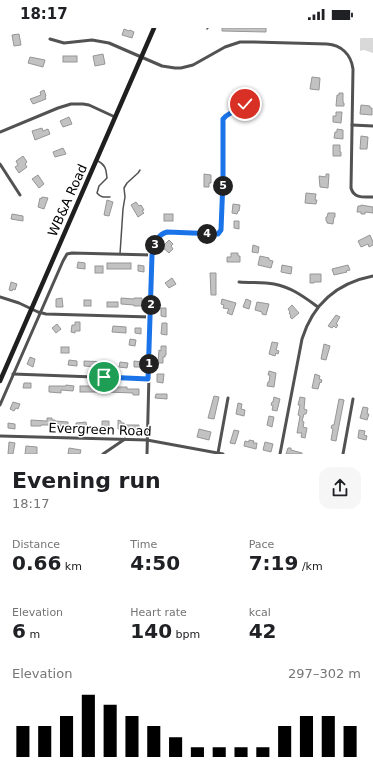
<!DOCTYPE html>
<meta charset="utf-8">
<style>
:root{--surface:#fff;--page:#f6f6f6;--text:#202124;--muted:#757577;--accent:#000}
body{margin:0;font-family:"DejaVu Sans",sans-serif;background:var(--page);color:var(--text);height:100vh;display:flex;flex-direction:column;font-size:15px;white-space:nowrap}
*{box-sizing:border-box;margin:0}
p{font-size:13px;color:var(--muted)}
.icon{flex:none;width:22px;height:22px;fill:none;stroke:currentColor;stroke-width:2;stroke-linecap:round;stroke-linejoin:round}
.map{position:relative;height:426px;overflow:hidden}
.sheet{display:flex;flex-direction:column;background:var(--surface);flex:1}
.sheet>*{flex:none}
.pin{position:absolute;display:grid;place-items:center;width:34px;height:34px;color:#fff;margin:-17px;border:2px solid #fff;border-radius:50%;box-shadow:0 1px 4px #0007}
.km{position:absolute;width:20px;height:20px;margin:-10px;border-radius:50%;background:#222;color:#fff;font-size:11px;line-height:20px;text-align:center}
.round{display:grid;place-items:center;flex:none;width:42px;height:42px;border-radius:12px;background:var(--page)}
.summary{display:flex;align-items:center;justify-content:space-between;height:68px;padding:0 12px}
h1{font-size:22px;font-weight:800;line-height:30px}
.stats{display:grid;grid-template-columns:repeat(3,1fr);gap:6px;height:68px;padding:4px 12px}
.stats div{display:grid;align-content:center}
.stats b{font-size:20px;font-weight:800}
.stats small{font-size:11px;font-weight:400}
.stats p{font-size:11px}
.chart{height:112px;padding:8px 12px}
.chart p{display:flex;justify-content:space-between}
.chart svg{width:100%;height:72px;margin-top:4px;stroke:var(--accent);stroke-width:6}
.status{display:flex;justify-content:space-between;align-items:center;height:28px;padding:0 20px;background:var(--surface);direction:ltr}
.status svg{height:11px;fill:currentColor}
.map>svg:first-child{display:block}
.green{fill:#d9d9d9}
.building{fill:#c2c2c2;stroke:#969696}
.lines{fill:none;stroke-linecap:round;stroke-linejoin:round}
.lane{stroke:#525252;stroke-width:1.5}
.street{stroke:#525252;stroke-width:3}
.secondary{stroke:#1f1f1f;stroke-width:4.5}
.route-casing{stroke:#fff;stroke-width:8}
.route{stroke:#1a73e8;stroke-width:5}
.labels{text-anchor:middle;stroke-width:3;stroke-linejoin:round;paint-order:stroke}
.street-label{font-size:13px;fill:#000;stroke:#fff}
</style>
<div class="status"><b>18:17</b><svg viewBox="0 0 49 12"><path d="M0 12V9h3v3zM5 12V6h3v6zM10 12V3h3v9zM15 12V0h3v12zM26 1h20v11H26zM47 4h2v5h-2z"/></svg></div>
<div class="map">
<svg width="373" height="426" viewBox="0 0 373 426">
<rect width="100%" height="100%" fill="#fff"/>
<path class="green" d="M361,10h12v15l-9,-3 -4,1v-12z"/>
<g class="building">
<path d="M222,0h44v4l-44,-1z"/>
<path d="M124,1l5,2 1,-1 4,2 -2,6 -10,-3z"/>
<path d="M19,6l2,11 -7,1 -2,-11z"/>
<path d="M103,26l2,10 -10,2 -2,-10z"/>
<rect x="63" y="28" width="14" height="6"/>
<path d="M30,29l15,3 -2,7 -15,-4z"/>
<path d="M312,49l8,1 -1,12 -9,-1z"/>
<path d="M44,62l2,6 -1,1 1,2 -13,5 -3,-5 11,-4 -1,-3z"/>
<path d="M339,65h4v9l1,1v3h-8l1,-11h2z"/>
<path d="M361,77l9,1v2h2v7l-12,-1z"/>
<path d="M336,84h6l-1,11 -8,-1v-6h3z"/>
<path d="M69,89l3,7 -9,3 -3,-6z"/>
<path d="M42,100l1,3 5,-2 2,5 -15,6 -3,-9z"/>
<path d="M337,101l6,1v9l-9,-1 1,-6h2z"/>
<path d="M361,108l7,1 -1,12h-7z"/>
<path d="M333,117h7v7h1v4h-8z"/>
<path d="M63,120l3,6 -11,3 -2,-5z"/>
<path d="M23,128l4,6 -2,2 2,3 -8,6 -4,-6 3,-2 -2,-4z"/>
<path d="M204,146l7,1v8h-2v4h-5z"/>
<path d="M326,146h3l-1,14 -8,-1 -1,-11 7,1z"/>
<path d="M38,147l6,9 -5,4 -7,-9z"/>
<path d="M306,165l10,1 -1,6h2l-1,4 -11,-1z"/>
<path d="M42,169l6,1 -4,11 -6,-2 2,-9 1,1z"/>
<path d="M107,172l6,2 -4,14 -5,-1z"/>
<path d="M136,174l3,4 2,-1 3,5 -2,1 2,2 -6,4 -7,-12z"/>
<path d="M233,176l7,1 -1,6h-1l-1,3 -5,-1z"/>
<path d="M361,177l12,2v6l-8,-1v2h-4v-2h-4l1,-6h3z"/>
<path d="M328,185h7v4h-1l-1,7 -6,-1v-2h-1v-4h1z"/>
<path d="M12,186l11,2v5l-12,-2z"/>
<rect x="164" y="186" width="9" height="7"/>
<path d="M234,193h5v8l-5,-1z"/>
<path d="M370,207l3,7v3l-4,2 -1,-3 -7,3 -3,-6z"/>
<path d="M169,212l4,4 -2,2 2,3 -4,4 -7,-6z"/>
<path d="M253,217l6,2 -1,6 -6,-1z"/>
<path d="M231,225h7v3h2v6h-13v-5h4z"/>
<path d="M260,228l9,2v2l4,1 -2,7 -13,-3z"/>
<path d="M78,234l7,1v6l-8,-1z"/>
<rect x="107" y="235" width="24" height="6"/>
<path d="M138,237l6,1v6l-6,-1z"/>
<path d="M282,237l10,2 -1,7 -10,-2z"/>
<path d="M348,237l2,5 -4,1 1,1 -13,3 -2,-6z"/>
<rect x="95" y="238" width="8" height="7"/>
<path d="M210,245h6v22h-5z"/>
<path d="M310,246h11v8h-7v1h-4z"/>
<path d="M172,250l4,6 -7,4 -4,-5z"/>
<path d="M11,254l6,2 -2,6 -2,-1 -1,2 -3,-1z"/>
<path d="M62,270l1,9h-7v-8z"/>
<path d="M121,270l13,1v-1h8v8h-8v-1l-13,-1z"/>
<path d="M222,271l14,4 -4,12 -5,-2 2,-4 -6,-1 1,-3 -3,-1z"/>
<path d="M246,271l5,2 -2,8 -6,-2z"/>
<rect x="84" y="272" width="7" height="6"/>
<rect x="107" y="274" width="11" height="5"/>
<path d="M257,274l12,2 -3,11 -4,-1v-2l-7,-2z"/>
<path d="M292,277l7,8 -7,6 -2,-2 1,-1 -2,-3 1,-1 -2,-3z"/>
<path d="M161,280h5v9l-5,-1z"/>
<path d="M336,287l4,2 -4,7 2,1 -2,3 -2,-2 -2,2 -4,-2z"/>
<path d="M75,294h5v9h-5v2l-4,-1 1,-7h3z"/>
<path d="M162,295h5v12l-6,-1z"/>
<path d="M57,296l4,5 -5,4 -4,-5z"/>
<path d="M113,298l13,1v6l-14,-1z"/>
<path d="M135,300h6v6l-6,-1z"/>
<path d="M130,311l6,1 -1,6 -6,-1z"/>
<path d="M272,314l6,1 -2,7 3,1 -1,3 -2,-1 -1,3 -6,-2z"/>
<path d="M324,316l6,2 -4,14 -5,-1z"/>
<path d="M161,318h5v9h-1v2h-2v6h-5l1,-13 2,1z"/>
<rect x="61" y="319" width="8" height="6"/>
<path d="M30,329l5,2 -2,8 -6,-3z"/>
<path d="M69,332l8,1v5l-9,-1z"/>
<path d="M84,333l25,1v6l-25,-2z"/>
<path d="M134,333l8,1 -1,5h-7z"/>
<path d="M120,334l8,1 -1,5 -8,-1z"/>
<path d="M269,343l7,2 -2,14 -7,-1 1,-4h1l1,-7h-2z"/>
<path d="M157,346h7l-1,9 -6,-1z"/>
<path d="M315,346l5,2 -1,3 3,1 -1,3 -1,-1 -2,7 -6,-1z"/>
<path d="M24,355h7v5h-8z"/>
<path d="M66,357l8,1 -1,5 -12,-1v3l-12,-1v-6h17z"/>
<rect x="80" y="358" width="20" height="6"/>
<path d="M107,359h20v2h12v6h-6v-2l-26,-1z"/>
<path d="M156,366h11v5l-12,-1z"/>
<path d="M214,368l5,1 -5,22 -6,-1z"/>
<path d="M274,369l6,2 -3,12 -5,-1 1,-4 -2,-1 1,-3h1z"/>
<path d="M300,369l5,1 -1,11 3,1 -1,4h-2l-2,7 2,1 -1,5 4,1 -2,10 -4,-1 1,-4h-5l3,-17 -2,-1 2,-10h-2z"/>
<path d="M339,371l5,1 -8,41 -5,-1 2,-11 -2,-1 1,-3h2z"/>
<path d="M13,374l7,2 -2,5 -2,-1 -2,3 -4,-2z"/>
<path d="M238,375l4,1 -1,5 4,1 -1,6 -8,-2z"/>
<path d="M363,379l5,1 -1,6h2l-2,6 -7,-2z"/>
<path d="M269,388l5,1 -2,10 -5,-2z"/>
<path d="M47,390h5v2h3v1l13,1v5h-8v-2h-19v1h-10v-6l16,1z"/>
<path d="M118,392l3,1v2h3v2h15v5l-21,-1z"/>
<path d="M102,393h7v8h-4v-2h-3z"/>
<path d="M86,394l1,6h-11v-5z"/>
<path d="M8,395l7,1v5l-7,-1z"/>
<path d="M199,401l12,3 -2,8 -12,-3z"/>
<path d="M234,402l5,1 -4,13 -5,-1z"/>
<path d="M359,402l6,1 -1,4 3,1 -1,4 -8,-2z"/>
<path d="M249,412l5,1 -1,2h4l-1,6 -12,-3 1,-5 4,1z"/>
<path d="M9,414l6,1 -2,11h-5z"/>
<path d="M265,414l8,2 -2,8 -8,-2z"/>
<path d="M26,418l11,1v7h-12z"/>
<path d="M69,420l12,2 -1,4h-12z"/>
<path d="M288,420h3v2l11,3v1h-16z"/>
</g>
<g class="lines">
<g class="lane">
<path d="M207,1l1,-1"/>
<path d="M223,91l3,-3 19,-12"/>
<path d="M98,133c8,4 8,9 9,17l-8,8 -2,7c4,5 8,4 13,4"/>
<path d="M120,226l3,-45 2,-12 -1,-9 3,-5 11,-10 2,-3"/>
</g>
<g class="street">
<path d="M50,11l14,4 28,-3 17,3 53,23 13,2h6l12,-3 32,-18 15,-5h13l74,2c14,1 24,10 26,25l-2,119c3,11 13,9 22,9"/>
<path d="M352,97l21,1"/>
<path d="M0,104l58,-24 13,-4h12l6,1 26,12"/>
<path d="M0,136l20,31"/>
<path d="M239,254c12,1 24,0 35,2 17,3 30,13 44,23"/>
<path d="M0,269l19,6 19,9 8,2 104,3"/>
<path d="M13,346l135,5"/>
<path d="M0,377l63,-144 4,-7 5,-1 80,2"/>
<path d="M0,408l147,4 76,14"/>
<path d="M218,425l10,-55"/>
<path d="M103,426l22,-15"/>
<path d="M147,426l5,-199c2,-7 3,-16 9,-20 6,-5 47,-1 57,-1l3,-4 2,-50v-61"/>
<path d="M280,426l22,-115c11,-35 35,-56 71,-63"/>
<path d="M343,426l10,-55"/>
</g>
<path class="secondary" d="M0,353l154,-353"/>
</g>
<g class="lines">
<defs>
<path id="route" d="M104,349l44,2 4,-124c3,-10 4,-20 15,-23l51,2 3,-4 2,-50v-61l3,-3 19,-12"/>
</defs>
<use href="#route" class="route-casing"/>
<use href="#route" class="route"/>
</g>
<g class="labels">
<g class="street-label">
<text transform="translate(67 172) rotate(-66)" y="5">WB&amp;A Road</text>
<text transform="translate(100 401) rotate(2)" y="5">Evergreen Road</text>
</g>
</g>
</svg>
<div class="pin" style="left:104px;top:349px;background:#1e9e55"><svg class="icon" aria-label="arrive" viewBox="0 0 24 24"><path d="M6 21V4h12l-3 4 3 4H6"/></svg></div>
<div class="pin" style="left:245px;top:76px;background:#d93025"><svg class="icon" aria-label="check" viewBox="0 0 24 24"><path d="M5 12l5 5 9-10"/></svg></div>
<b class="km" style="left:149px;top:336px">1</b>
<b class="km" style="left:151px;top:277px">2</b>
<b class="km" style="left:155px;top:217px">3</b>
<b class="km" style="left:207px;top:206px">4</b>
<b class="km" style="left:223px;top:158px">5</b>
</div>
<section class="sheet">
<div class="summary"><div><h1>Evening run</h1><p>18:17</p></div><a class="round"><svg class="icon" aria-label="share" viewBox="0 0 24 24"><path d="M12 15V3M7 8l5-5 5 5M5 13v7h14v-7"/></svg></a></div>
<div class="stats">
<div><p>Distance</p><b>0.66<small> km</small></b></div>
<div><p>Time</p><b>4:50</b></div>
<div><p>Pace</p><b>7:19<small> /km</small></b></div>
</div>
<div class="stats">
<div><p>Elevation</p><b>6<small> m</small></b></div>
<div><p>Heart rate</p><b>140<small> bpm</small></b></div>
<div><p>kcal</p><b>42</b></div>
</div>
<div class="chart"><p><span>Elevation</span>297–302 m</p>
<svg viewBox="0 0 160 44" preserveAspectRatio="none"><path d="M5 44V25M15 44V25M25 44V19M35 44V6M45 44V12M55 44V19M65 44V25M75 44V32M85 44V38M95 44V38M105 44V38M115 44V38M125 44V25M135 44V19M145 44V19M155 44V25"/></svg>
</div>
</section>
